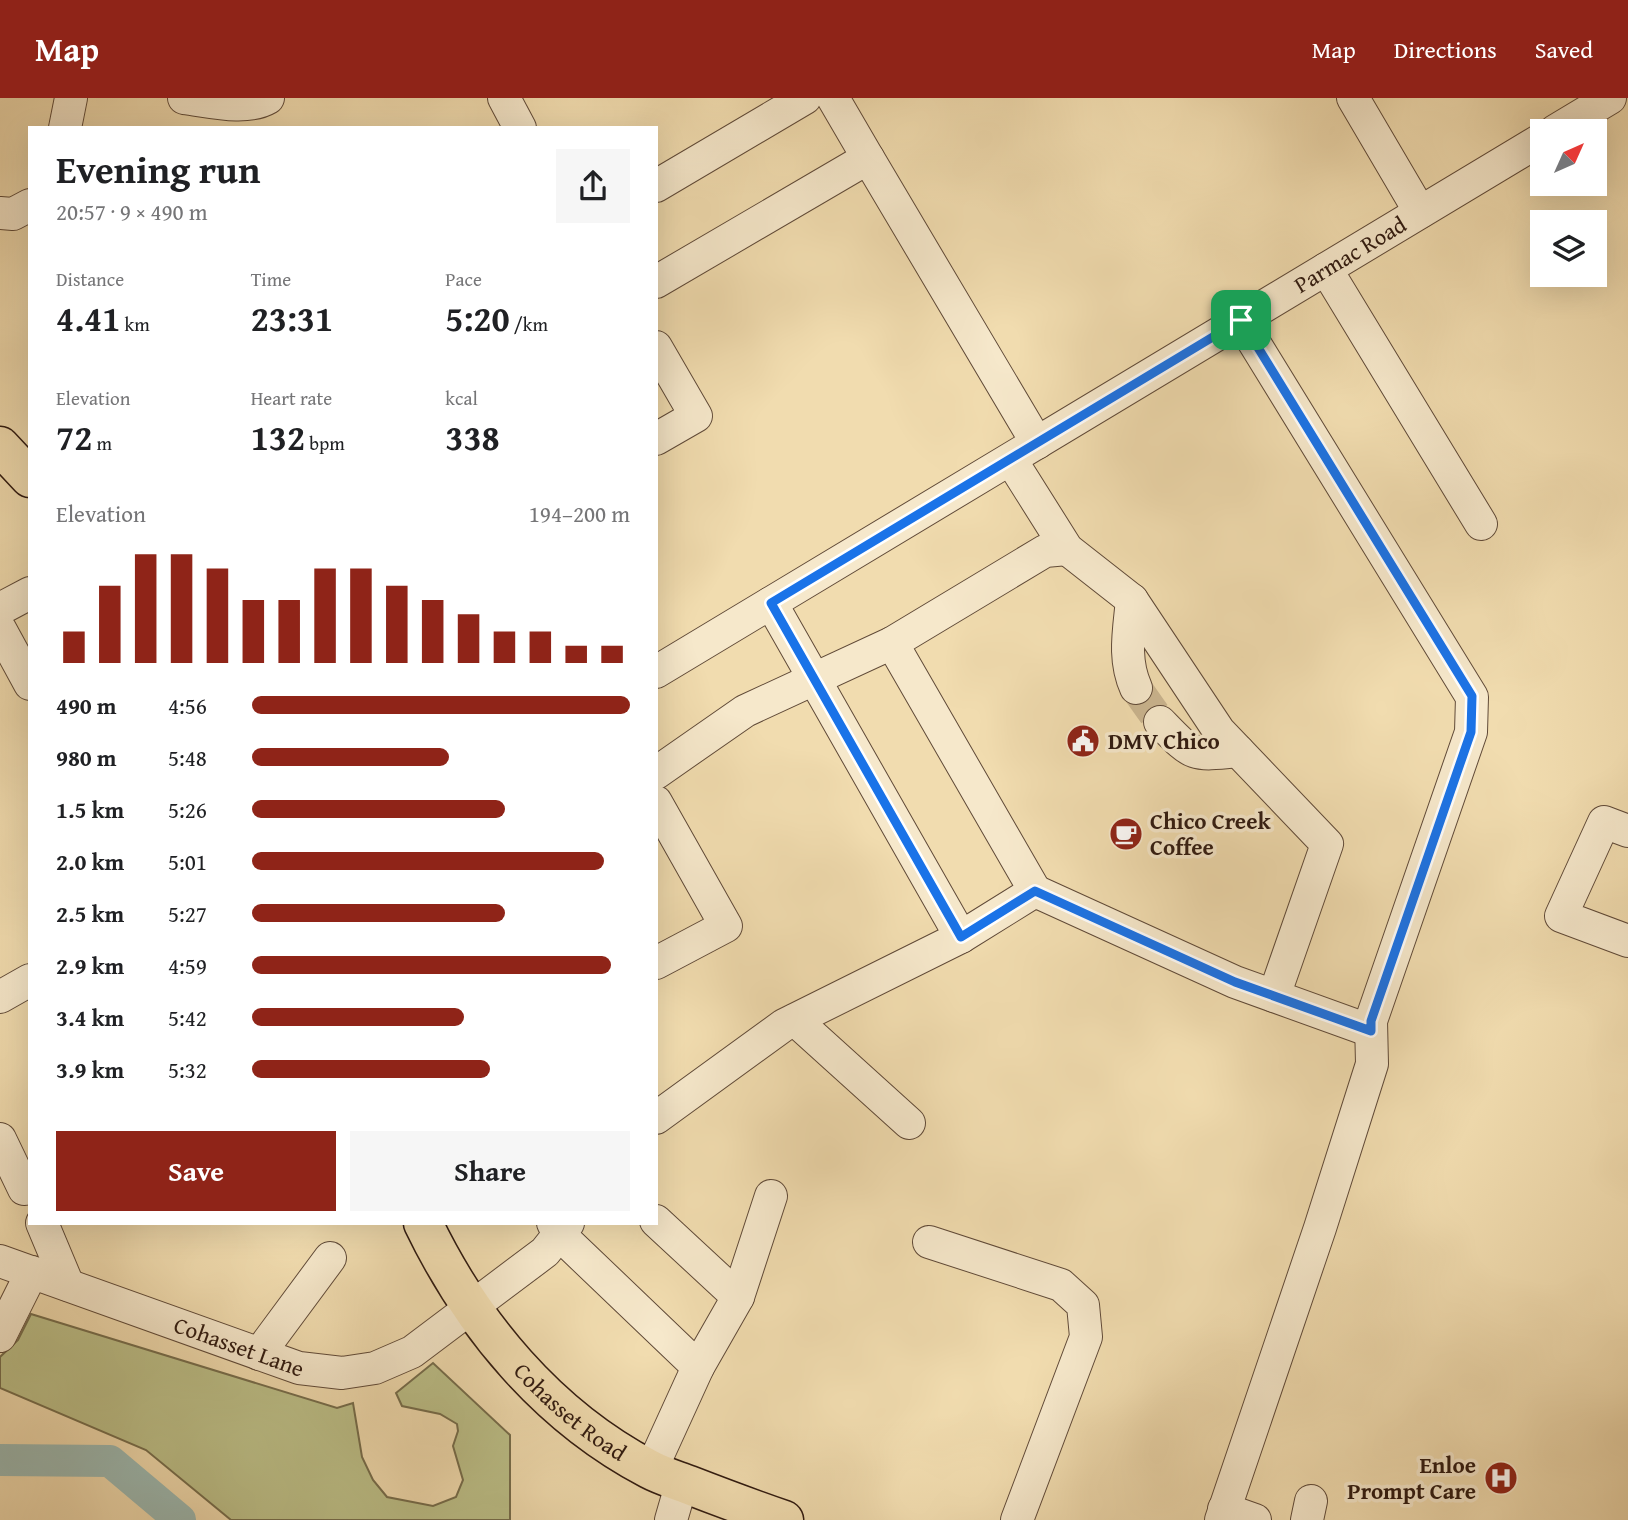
<!DOCTYPE html>
<meta charset="utf-8">
<style>
:root{--surface:#fff;--page:#f6f6f6;--text:#202124;--muted:#757577;--accent:#8f2418}
body{margin:0;font-family:"Gentium Book Plus",serif;background:var(--page);color:var(--text);height:100vh;display:flex;flex-direction:column;font-size:26px;white-space:nowrap}
*{box-sizing:border-box;margin:0}
p{font-size:23px;color:var(--muted)}
.icon{flex:none;width:38px;height:38px;fill:none;stroke:currentColor;stroke-width:2;stroke-linecap:round;stroke-linejoin:round}
.map{position:relative;flex:1;overflow:hidden}
.details{position:absolute;left:28px;top:28px;width:630px;height:1099px;display:flex;flex-direction:column;background:var(--surface);border-radius:0px;box-shadow:0 7px 28px #0002}
.details>*{flex:none}
.needle{width:46px;rotate:45deg}
.controls{position:absolute;left:1530px;top:21px;display:grid;gap:14px}
.controls a{display:grid;place-items:center;width:77px;height:77px;border-radius:0px;background:var(--surface);box-shadow:0 7px 28px #0002;font-size:35px}
.pin{position:absolute;display:grid;place-items:center;width:60px;height:60px;color:#fff;margin:-30px;border-radius:14px;box-shadow:0 4px 10px #0006}
.round{display:grid;place-items:center;flex:none;width:74px;height:74px;border-radius:0px;background:var(--page)}
.overview{display:flex;align-items:center;justify-content:space-between;height:119px;padding:0 28px}
h1{font-size:38px;font-weight:700;line-height:52px}
.figures{display:grid;grid-template-columns:repeat(3,1fr);gap:10px;height:119px;padding:7px 28px}
.figures div{display:grid;align-content:center}
.figures b{font-size:35px;font-weight:700}
.figures small{font-size:19px;font-weight:400}
.figures p{font-size:19px}
.chart{height:196px;padding:14px 28px}
.chart p{display:flex;justify-content:space-between}
.chart svg{width:100%;height:126px;margin-top:7px;stroke:var(--accent);stroke-width:6}
.action{display:flex;gap:14px;margin-top:auto;padding:14px 28px}
.action a{flex:1;height:80px;border-radius:0px;background:var(--accent);color:#fff;font-size:28px;font-weight:700;line-height:80px;text-align:center}
.action a+a{background:var(--page);color:var(--text)}
ul{padding:0 28px;list-style:none;font-size:23px}
li{display:grid;grid-template-columns:112px 84px 1fr;align-items:center;height:52px}
li i{height:18px;border-radius:9px;background:var(--accent)}
header{display:flex;align-items:center;gap:42px;box-sizing:border-box;height:98px;padding:0 35px;background:var(--accent);color:#fff}
header strong{font-size:33px}
nav{display:flex;gap:38px;margin-inline-start:auto;font-size:24px}
.map>svg:first-child{display:block}
.green{fill:#bcc089;stroke:#766d4c;stroke-width:2}
.lines{fill:none;stroke-linecap:round;stroke-linejoin:round}
.canal{stroke:#9cbab3;stroke-width:32}
.minor-tunnel{stroke:#cab58f;stroke-width:32;stroke-dasharray:32 16;stroke-linecap:butt}
.minor-casing{stroke:#604a38;stroke-width:34}
.major-casing{stroke:#301a10;stroke-width:41}
.minor{stroke:#f6e8cb;stroke-width:32}
.major{stroke:#f1dcaf;stroke-width:38}
.route-casing{stroke:#fff;stroke-width:14}
.route{stroke:#1a73e8;stroke-width:9}
.labels{text-anchor:middle;stroke-width:7;stroke-linejoin:round;paint-order:stroke}
.street-label{font-size:23px;fill:#301a10;stroke:#f6e8cb}
.poi-label{font-size:23px;font-weight:bold;fill:#301a10;stroke:#f6e8cb;text-anchor:start}
</style>
<header>
<strong>Map</strong>
<nav><a>Map</a><a>Directions</a><a>Saved</a></nav>
</header>
<div class="map">
<svg width="1628" height="1422" viewBox="0 0 1628 1422">
<rect width="100%" height="100%" fill="#f1dcaf"/>
<filter id="stains"><feTurbulence type="fractalNoise" baseFrequency=".00286" numOctaves="4"/><feColorMatrix values="0 0 0 0 .2 0 0 0 0 .09 0 0 0 0 .02 0 0 0 .5 -.17"/></filter>
<radialGradient id="worn" r=".72"><stop offset=".6" stop-color="#630" stop-opacity="0"/><stop offset="1" stop-color="#630" stop-opacity=".3"/></radialGradient>
<path class="green" d="M31,1216l306,94 16,-5 9,54 11,23 14,17 46,9 23,-9 7,-17 -10,-34 5,-15 -1,-7 -17,-10 -38,-8 -6,-13 37,-30 77,72v85h-279l-85,-70 -146,-62v-31l18,-17z"/>
<g class="lines">
<path class="canal" d="M0,1362l110,1 70,59"/>
<path class="minor-tunnel" d="M1136,590l24,34"/>
<defs>
<g id="minor">
<path d="M184,0c25,3 62,13 84,0"/>
<path d="M504,0l16,30"/>
<path d="M833,0l35,60"/>
<path d="M1353,0l67,114"/>
<path d="M65,30l6,-30"/>
<path d="M1555,33l55,-33"/>
<path d="M656,88l149,-88"/>
<path d="M0,115l13,1 17,-9"/>
<path d="M1326,171l155,255"/>
<path d="M656,184l212,-124 169,285"/>
<path d="M656,249l40,69 -40,23"/>
<path d="M1011,362l56,89 65,51 87,131 108,113 -53,152"/>
<path d="M1132,502c-3,31 -9,59 4,88"/>
<path d="M771,505l190,334"/>
<path d="M0,511l30,-16"/>
<path d="M0,531l30,55"/>
<path d="M892,545l153,-92 22,-2"/>
<path id="s1" d="M656,574l886,-533"/>
<path d="M1160,624c33,34 31,34 78,29"/>
<path d="M656,675l89,-62 147,-68 143,248"/>
<path d="M656,704l70,124 -70,37"/>
<path d="M1628,733l-24,-9 -43,94 67,25"/>
<path d="M0,899l30,-17"/>
<path d="M795,922l114,103"/>
<path d="M656,1020l128,-93 177,-88 74,-46 200,91 136,49"/>
<path d="M0,1041l24,50"/>
<path d="M42,1125l26,62"/>
<path d="M553,1125l6,11 139,133 40,-70 -82,-76"/>
<path d="M929,1144l132,43 22,20 3,32 -69,183"/>
<path id="s2" d="M0,1163l299,107 43,5 33,-5 37,-16 133,-100 23,-29"/>
<path d="M738,1199l33,-101"/>
<path d="M0,1238l32,-64"/>
<path d="M259,1256l71,-96"/>
<path d="M651,1372l47,-103"/>
<path d="M1224,1411l31,11"/>
<path d="M671,1422l11,-38"/>
<path d="M1221,1422l99,-292 52,-164 -1,-43 100,-289 1,-35 -231,-376"/>
<path d="M1307,1422l4,-19"/>
</g>
<g id="major">
<path d="M0,348l30,32"/>
<path id="s3" d="M423,1125c49,102 125,193 226,246 13,7 27,11 40,16 31,12 63,24 95,35"/>
</g>
</defs>
<use href="#minor" class="minor-casing"/>
<use href="#major" class="major-casing"/>
<use href="#minor" class="minor"/>
<use href="#major" class="major"/>
</g>
<g class="lines">
<defs>
<path id="route" d="M1241,222l231,376 -1,36 -100,289v10l-136,-49 -200,-91 -74,46 -190,-334z"/>
</defs>
<use href="#route" class="route-casing"/>
<use href="#route" class="route"/>
</g>
<defs>
<symbol id="civic-disc" viewBox="-11 -11 22 22"><circle r="9.5" fill="#8f2418" stroke="#f6e8cb"/><path d="M-.6-6.5H3V-4.5H.6V-3L4-1V1h2V6H-6V1h2V-1L-.6-3ZM-1.2 2.5V6h2.4V2.5Z" fill="#fff"/></symbol>
<symbol id="cafe-disc" viewBox="-11 -11 22 22"><circle r="9.5" fill="#8f2418" stroke="#f6e8cb"/><path d="M-5.5-4.5H6V0H3Q3 3.5 0 3.5H-2.5Q-5.5 3.5-5.5 0ZM3-3.2v2h1.7v-2ZM-6 4.5H4V6H-6Z" fill="#fff"/></symbol>
<symbol id="hospital-disc" viewBox="-11 -11 22 22"><circle r="9.5" fill="#8f2418" stroke="#f6e8cb"/><path d="M-5-5h3v3.5h4V-5h3V5h-3V1.5h-4V5h-3Z" fill="#fff"/></symbol>
</defs>
<g fill-rule="evenodd">
<use href="#civic-disc" x="1064" y="624" width="38" height="38"/>
<use href="#cafe-disc" x="1107" y="717" width="38" height="38"/>
<use href="#hospital-disc" x="1482" y="1361" width="38" height="38"/>
</g>
<g class="labels">
<g class="street-label">
<text dy="8" stroke="none"><textPath href="#s1" startOffset="810">Parmac Road</textPath></text>
<text dy="8" stroke="none"><textPath href="#s2" startOffset="254">Cohasset Lane</textPath></text>
<text dy="8" stroke="none"><textPath href="#s3" startOffset="242">Cohasset Road</textPath></text>
</g>
<g class="poi-label">
<text x="1108" y="651">DMV Chico</text>
<text x="1150" y="731">Chico Creek<tspan x="1150" dy="26">Coffee</tspan></text>
<text x="1476" y="1375" text-anchor="end">Enloe<tspan x="1476" dy="26">Prompt Care</tspan></text>
</g>
</g>
<rect width="100%" height="100%" filter="url(#stains)"/>
<rect width="100%" height="100%" fill="url(#worn)"/>
</svg>
<div class="controls">
<a><svg class="needle" viewBox="-14 -14 28 28"><path d="M0-13l5 13h-10z" fill="#e53935"/><path d="M0 13l5-13h-10z" fill="#757577"/></svg></a>
<a><svg class="icon" aria-label="layers" viewBox="0 0 24 24"><path d="M12 4l9 5-9 5-9-5zM3 14l9 5 9-5"/></svg></a>
</div>
<div class="pin" style="left:1241px;top:222px;background:#1e9e55"><svg class="icon" aria-label="arrive" viewBox="0 0 24 24"><path d="M6 21V4h12l-3 4 3 4H6"/></svg></div>
<section class="details">
<div class="overview"><div><h1>Evening run</h1><p>20:57 · 9 × 490 m</p></div><a class="round"><svg class="icon" aria-label="share" viewBox="0 0 24 24"><path d="M12 15V3M7 8l5-5 5 5M5 13v7h14v-7"/></svg></a></div>
<div class="figures">
<div><p>Distance</p><b>4.41<small> km</small></b></div>
<div><p>Time</p><b>23:31</b></div>
<div><p>Pace</p><b>5:20<small> /km</small></b></div>
</div>
<div class="figures">
<div><p>Elevation</p><b>72<small> m</small></b></div>
<div><p>Heart rate</p><b>132<small> bpm</small></b></div>
<div><p>kcal</p><b>338</b></div>
</div>
<div class="chart"><p><span>Elevation</span>194–200 m</p>
<svg viewBox="0 0 160 44" preserveAspectRatio="none"><path d="M5 44V33M15 44V17M25 44V6M35 44V6M45 44V11M55 44V22M65 44V22M75 44V11M85 44V11M95 44V17M105 44V22M115 44V27M125 44V33M135 44V33M145 44V38M155 44V38"/></svg>
</div>
<ul>
<li><b>490 m</b>4:56<i style="width:100%"></i></li>
<li><b>980 m</b>5:48<i style="width:52%"></i></li>
<li><b>1.5 km</b>5:26<i style="width:67%"></i></li>
<li><b>2.0 km</b>5:01<i style="width:93%"></i></li>
<li><b>2.5 km</b>5:27<i style="width:67%"></i></li>
<li><b>2.9 km</b>4:59<i style="width:95%"></i></li>
<li><b>3.4 km</b>5:42<i style="width:56%"></i></li>
<li><b>3.9 km</b>5:32<i style="width:63%"></i></li>
</ul>
<div class="action"><a>Save</a><a>Share</a></div>
</section>
</div>
